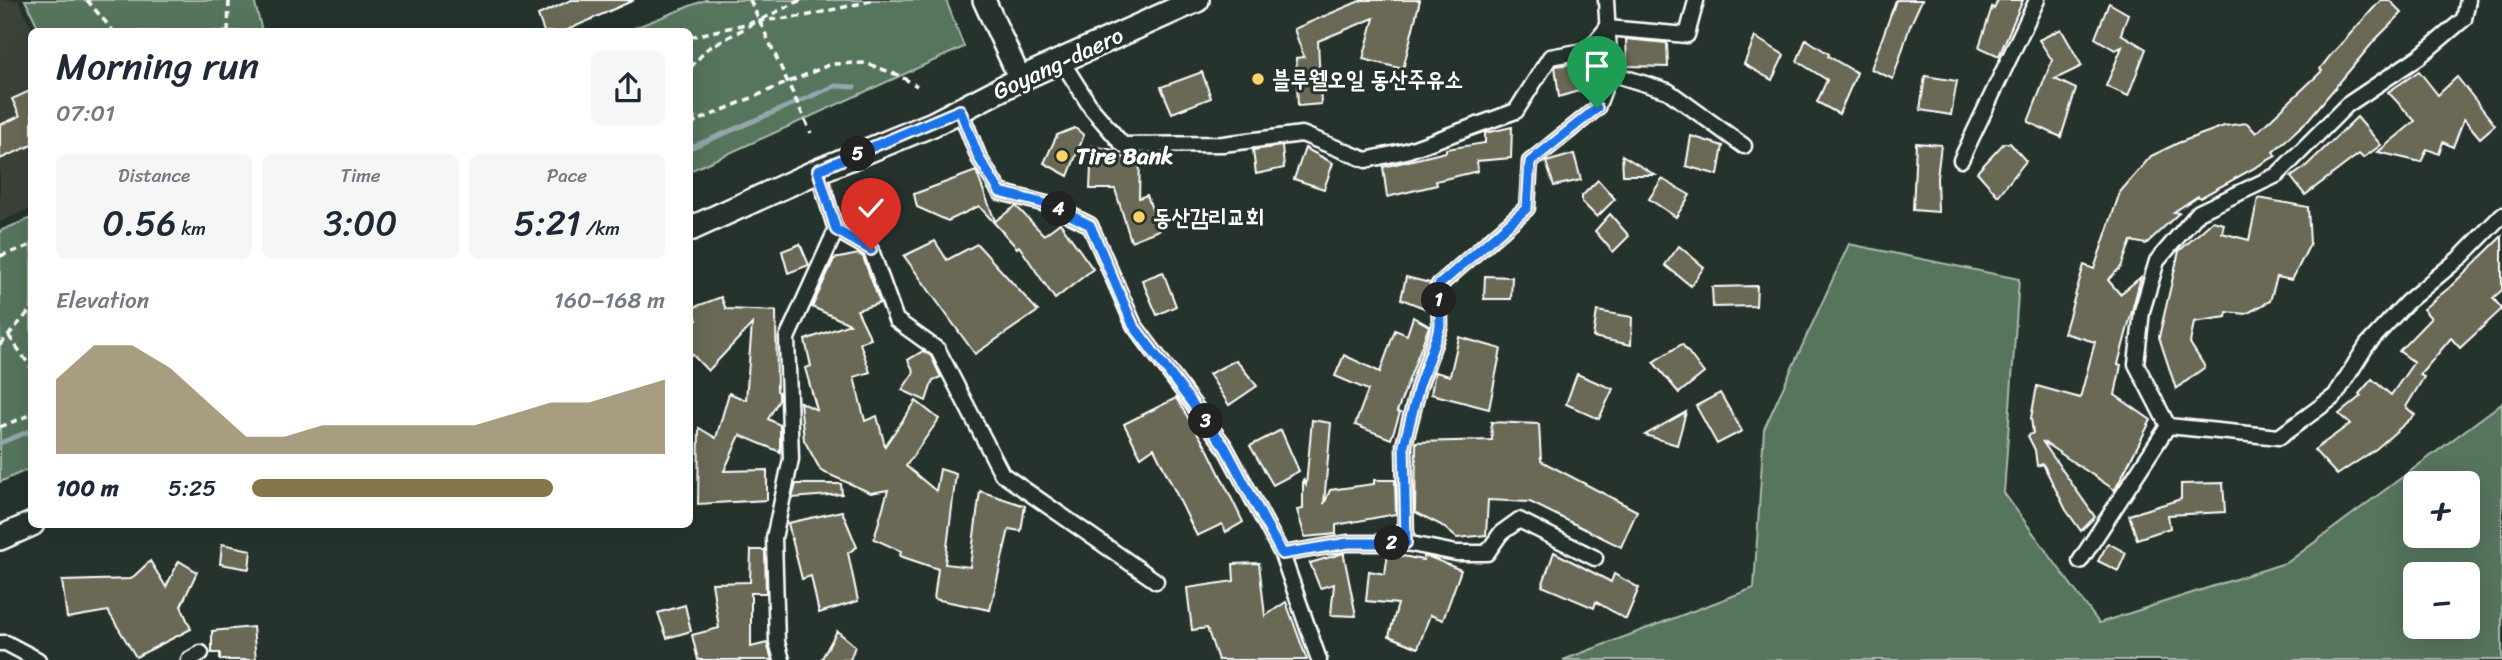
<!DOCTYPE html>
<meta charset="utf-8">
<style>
:root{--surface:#fff;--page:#f6f6f7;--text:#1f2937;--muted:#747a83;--accent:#84754c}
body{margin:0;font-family:Sriracha,"Poor Story",sans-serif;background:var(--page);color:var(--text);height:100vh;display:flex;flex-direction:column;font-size:26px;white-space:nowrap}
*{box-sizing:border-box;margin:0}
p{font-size:23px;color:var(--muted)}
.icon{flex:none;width:38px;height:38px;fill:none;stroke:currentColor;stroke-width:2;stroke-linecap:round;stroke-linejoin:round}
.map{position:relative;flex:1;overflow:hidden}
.panel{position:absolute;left:28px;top:28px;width:665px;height:500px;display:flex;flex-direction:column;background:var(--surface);border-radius:10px;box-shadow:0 7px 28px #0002}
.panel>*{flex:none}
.controls{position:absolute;left:2403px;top:471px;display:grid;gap:14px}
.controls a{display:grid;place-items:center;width:77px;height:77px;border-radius:10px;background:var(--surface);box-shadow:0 7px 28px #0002;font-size:35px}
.pin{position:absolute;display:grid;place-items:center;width:60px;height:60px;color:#fff;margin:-72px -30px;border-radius:50% 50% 50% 0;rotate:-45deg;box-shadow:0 0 7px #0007}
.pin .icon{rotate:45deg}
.km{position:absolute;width:35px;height:35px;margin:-18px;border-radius:50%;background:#222;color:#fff;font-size:19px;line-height:35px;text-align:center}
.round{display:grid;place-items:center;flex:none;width:74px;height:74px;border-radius:10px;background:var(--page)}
.head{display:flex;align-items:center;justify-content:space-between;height:119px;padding:0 28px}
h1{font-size:38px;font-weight:600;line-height:52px}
.stats{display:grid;grid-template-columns:repeat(3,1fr);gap:10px;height:119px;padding:7px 28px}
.stats div{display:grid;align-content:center;border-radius:10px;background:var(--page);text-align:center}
.stats b{font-size:35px;font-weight:600}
.stats small{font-size:19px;font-weight:400}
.stats p{font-size:19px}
.chart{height:196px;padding:14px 28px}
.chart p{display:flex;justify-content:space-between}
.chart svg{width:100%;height:126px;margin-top:7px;fill:var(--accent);opacity:.7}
ul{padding:0 28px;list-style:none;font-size:23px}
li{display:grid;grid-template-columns:112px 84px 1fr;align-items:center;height:52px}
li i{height:18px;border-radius:9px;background:var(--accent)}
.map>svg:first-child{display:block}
.built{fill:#3a4339}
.green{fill:#57755d;stroke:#abbaae;stroke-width:2;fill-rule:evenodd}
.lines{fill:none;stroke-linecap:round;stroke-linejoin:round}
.stream{stroke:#93a6aa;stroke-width:5}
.building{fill:#6a6954;stroke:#fff;stroke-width:2}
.street-casing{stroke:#fff;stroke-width:19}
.secondary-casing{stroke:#fff;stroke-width:26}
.primary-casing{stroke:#fff;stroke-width:28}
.path{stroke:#fff;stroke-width:3.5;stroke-dasharray:7 5;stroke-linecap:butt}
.street{stroke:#26332d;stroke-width:14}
.secondary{stroke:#26332d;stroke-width:21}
.primary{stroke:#26332d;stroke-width:23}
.route-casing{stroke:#fff;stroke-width:14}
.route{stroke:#1a73e8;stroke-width:9}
.poi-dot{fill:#ffd166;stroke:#26332d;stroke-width:2.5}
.labels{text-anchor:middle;stroke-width:6;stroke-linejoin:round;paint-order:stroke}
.street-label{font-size:23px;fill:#fff;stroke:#26332d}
.poi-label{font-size:23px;font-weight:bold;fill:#fff;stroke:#26332d;text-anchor:start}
</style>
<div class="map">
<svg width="2502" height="660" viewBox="0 0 2502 660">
<rect width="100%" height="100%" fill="#26332d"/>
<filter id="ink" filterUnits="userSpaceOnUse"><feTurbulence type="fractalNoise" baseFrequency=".0143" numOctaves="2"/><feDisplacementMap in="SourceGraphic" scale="14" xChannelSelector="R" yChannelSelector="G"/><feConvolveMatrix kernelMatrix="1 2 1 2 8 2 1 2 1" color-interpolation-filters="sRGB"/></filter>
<g filter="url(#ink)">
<path class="built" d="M0,0h18l15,31 -2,177 -31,14z"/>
<g class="green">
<path d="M25,0h229l8,31h-222z"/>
<path d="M705,0h241l18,47 -274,124v-139l-63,-1z"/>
<path d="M31,218v250l-31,14v-251z"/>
<path d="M1849,244l170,35 -15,214 95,130 189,-61 214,-159v257h-939l191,-72 10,-159zM2415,483h53v53h-53zM2415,574h53v52h-53z"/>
</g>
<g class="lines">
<g class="stream">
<path d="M690,148l145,-62 19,1"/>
<path d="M0,443l32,-13"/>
</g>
</g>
<g class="building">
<path d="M571,0h63l-71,32h-19l-6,-17z"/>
<path d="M1362,0h58l-17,69 -40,-10 11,-41 -56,23 3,63 -23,2 -2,-48 8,-1 -10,-28z"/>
<path d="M1896,0h26l-12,26 -17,53 -22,-10z"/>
<path d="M1998,0h25l-24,56 -20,-9 13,-40 2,2z"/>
<path d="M2381,0h8l13,13 -27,27 -67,80 -35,32 3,4 -76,42 -2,-2 -24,16 5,1 -33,31 -15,-3 -10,26 -13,13 12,14 21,-17 -23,87 3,1 -6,30 36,25 -36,70 -73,-49 53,76 -14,14 -15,-21 -23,-46 -6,2 -2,-16 -7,-14 5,-3 -2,-15 6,-32 43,12 15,-56 -31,-9 20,-68 10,4 26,-77 31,-36 27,-13 46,-17 23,-3 9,10 66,-62 -2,-2 10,-13z"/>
<path d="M2109,3l19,11 -7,20 25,15 -18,47 -22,-10 16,-39 -7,3 -20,-12z"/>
<path d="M2061,29l21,37 -27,13 21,10 -15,48 -33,-15 24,-62 -13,-20z"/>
<path d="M1755,37l29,18 -12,25 -28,-16z"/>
<path d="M1626,39l41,4 1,24 -41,-1z"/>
<path d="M1806,39l23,15 -1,2 29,17 -18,41 -22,-12 10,-22 -30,-19z"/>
<path d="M1595,61l-7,27 -29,9 -4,-31z"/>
<path d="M2419,71l19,24 19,-18 38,48 -15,13 -16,-19 -11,28 -10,-5 -4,12 -12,-5 -6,13 -43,-10 37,-31 -27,-29z"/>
<path d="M1202,72l9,26 -39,15 -11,-26z"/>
<path d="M1925,76l32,5 -6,34 -31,-5z"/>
<path d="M32,90v55l-32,14v-34l20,-9 -8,-17z"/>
<path d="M2357,117l24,28 -18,13 -4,-4 -54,41 -14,-18 13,-9z"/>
<path d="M1512,127l-1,31 -34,3 1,10 -42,10 1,4 -50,12 -4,-30 63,-15v-3l39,-6v-10z"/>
<path d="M1075,128l9,7 -16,41 -24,-13 13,-28z"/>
<path d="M1691,136l32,10 -5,29 -32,-9z"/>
<path d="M1916,143l25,2 -4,33 1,34 -25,-2z"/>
<path d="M2004,143h6l16,18 -28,35 -21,-24z"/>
<path d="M1092,146l22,4v7l26,1 -1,40 8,-3 12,35 -28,11 -16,-52h-25z"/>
<path d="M1282,146l2,22 -28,6 -3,-24z"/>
<path d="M1305,148l28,15 -9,26 -30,-10z"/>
<path d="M1574,154l7,26 -27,6 -8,-24z"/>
<path d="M1622,155l33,20h-32z"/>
<path d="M976,171l19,50 21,-15 28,29 16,-12 33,46 -38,30 -36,-53 -2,2 -38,-42 -31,15 -31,-14 -3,-13z"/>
<path d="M1662,179l28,16 -14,22 -27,-18z"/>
<path d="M1598,180l17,19 -18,18 -15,-15v-6z"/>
<path d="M2258,198l50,9 2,37 -18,36 -15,-3 -7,24 -24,13 -19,-2 -1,5 -32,5 -4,21 15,24 -29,22 -17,-52 20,-86 34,-30 11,3 -2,9 27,7z"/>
<path d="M1610,214l19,22 -16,16 -18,-21z"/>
<path d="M2502,236v54l-9,8 9,11 -42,39 -9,-10 -31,37 4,2 -18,30 9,8 -39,34 -39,26 -23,-25 36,-26 -11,-10 22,-18 -2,-2 13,-15 19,16 23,-33 -15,-11 32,-33 -8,-9 27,-22z"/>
<path d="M935,241l12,19 30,-16 61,67 -63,43 -71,-98z"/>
<path d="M800,244l9,21 -21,8 -6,-22z"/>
<path d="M1679,246l25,21 -13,19 -26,-21z"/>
<path d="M859,254l4,3 17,46 -23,7 14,29 -11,4 10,29 -16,5 11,44 12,-5 8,30 31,-45 23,18 -33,47 30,25 4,-22 16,5 -11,90 25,3 10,-76 45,15 -4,25 -12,-2 -19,81 -56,-11 4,-30 -38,-13 1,-5 -27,-12 14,-49 -17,3 -50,-22 -17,-31 -4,-38 17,8 -12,-42 6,-2 -6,-26 45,-16 -38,-17 22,-48z"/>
<path d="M1163,272l13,34 -19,9 -15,-35z"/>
<path d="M1485,276l27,1 -1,22h-27z"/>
<path d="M1406,277l24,6 -3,26 -26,-10z"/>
<path d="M1757,286l-1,20 -43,1 -1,-20z"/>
<path d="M721,297l5,12 50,2 1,80 2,1v8l-11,19 12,6v27l-40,-17 -16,36 43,-1v30l-69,4 1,-76 17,10 13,-45 17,7 6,-76 -44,47 -18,-19v-29l7,-3 -5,-12z"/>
<path d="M1597,311l35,6 -1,28 -38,-8z"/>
<path d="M1413,317l16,9 -32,86 3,1 -9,26 -36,-14 13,-35 -33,-14 9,-21 36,17 15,-42 12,5z"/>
<path d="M1459,337l42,12 -12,60 -58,-15 4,-22 15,4z"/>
<path d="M1682,344l22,29 -25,20 -26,-31z"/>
<path d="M923,351l8,5 10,21 -8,3 -7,21 -24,-11 12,-18 -6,-12z"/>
<path d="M1236,360l21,26 -28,19 -20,-31z"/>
<path d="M1577,374l36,15 -14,30 -33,-15z"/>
<path d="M1720,393l22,38 -25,13 -21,-38z"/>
<path d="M1176,398l32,52 35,72 -17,10 -4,-8 -25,12 -43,-88 -13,9 -17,-33z"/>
<path d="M1686,412l-9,33 -32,-10z"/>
<path d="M1312,420l19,3 -7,81 6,-14 44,-6v-4h21l1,34 -60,11v9l-31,3 -8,-27 6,-1v-30l3,6z"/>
<path d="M1491,422l48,2 2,37 96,50 -16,36 -91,-45 -42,-2 -2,35 -29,3 -16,-13 -26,-13 1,-70 76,-2z"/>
<path d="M1281,430l18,41 -26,14 -23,-39z"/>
<path d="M2223,483l2,29 -57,3 2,13 -33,11 -8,-24 52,-16v-15z"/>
<path d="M796,484h45l1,10 -50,4z"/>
<path d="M842,511l15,36 -9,6 10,48 -39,12 -8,-37 -9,3 -14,-56z"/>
<path d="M2108,543l18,10 -8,18 -20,-10z"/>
<path d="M222,544l29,6 -2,19 -29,-5z"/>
<path d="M751,550h14l1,43h-15v54l16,-4 5,17h-74l-6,-25 27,-7 -7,-45 38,-1z"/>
<path d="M1554,552l57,30 3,-8 25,14 -13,31 -30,-17 -2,6 -52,-22z"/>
<path d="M1344,553v3l12,60 -25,-1 3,-31 -14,4 -10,-25z"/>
<path d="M1388,553l35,7 1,-4 8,2 29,12 -18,50 -13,-5 -12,33 -29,-12 9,-32 -32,-3 3,-30 16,3z"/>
<path d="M150,561l16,26 13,-26 18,11 -16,34 10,23 -55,28 -28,-46 -41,7 -5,-37 69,-2z"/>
<path d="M1259,563l6,53 21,-14 21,58h-89l-11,-32 -15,2 -5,-42 47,-7 -1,-17z"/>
<path d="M685,605l6,26 -24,7 -9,-25z"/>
<path d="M253,627l3,33h-36v-7h-8v-22z"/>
<path d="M837,631l18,15 -5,14h-29z"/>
</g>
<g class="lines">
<defs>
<g id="street">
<path d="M2468,0l-4,19 -44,37 -73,49 -70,70 -78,37 -42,49 -15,50 -6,53 32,62 111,11 56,-41 32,-51 40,-43 55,-46 40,-41"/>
<path d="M1061,60l31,49 31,36 100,-1 79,-10 64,26 40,-9 110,-40 34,-54 39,-7 18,-22 80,7 9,-34"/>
<path d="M1610,73l58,18 76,55"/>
<path d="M960,110l19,48 21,34 50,13 40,20 44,100 91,122 57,107 37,106"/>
<path d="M1961,160l76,-160"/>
<path d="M836,230l35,20 25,70 42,30 64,124 154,107"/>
<path d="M1406,543l50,10h31l14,-20 18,-13 76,38"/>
<path d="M1282,554l65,-11h59l-2,-98 15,-59 21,-60 -1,-41 88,-77 3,-46 67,-54 13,-35 -4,-73"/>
<path d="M2080,561l88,-135"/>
<path d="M0,643h6l32,17"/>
<path d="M189,660l12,-7"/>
<path d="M782,660l-5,-18 -3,-104 17,-79 -4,-121 49,-108 -18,-59"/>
</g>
<path id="secondary" d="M984,0l36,79"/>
<g id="primary">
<path d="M690,229l128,-58 115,-47 87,-45 177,-79"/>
<path d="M0,538l32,-14"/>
</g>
</defs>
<use href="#street" class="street-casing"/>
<use href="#secondary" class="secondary-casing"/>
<use href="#primary" class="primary-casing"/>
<g class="path">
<path d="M87,0l27,32"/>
<path d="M750,0l61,133"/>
<path d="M762,19l39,-19"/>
<path d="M228,32l1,-32"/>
<path d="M690,37l64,-15"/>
<path d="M690,68l17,-19 51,-28 47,-5 70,-16"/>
<path d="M690,114l6,6"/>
<path d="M690,124l141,-60 34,-1 33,12 19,11"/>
<path d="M0,256l32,-11"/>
<path d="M9,336l23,33"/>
<path d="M0,345l32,-37"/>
<path d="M0,427l32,-13"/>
</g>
<use href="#street" class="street"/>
<use href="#secondary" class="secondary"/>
<use href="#primary" class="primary"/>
</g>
</g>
<g class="lines" filter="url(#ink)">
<defs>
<path id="route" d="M871,250l-35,-20 -18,-60 142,-60 19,48 21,34 50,13 40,20 43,100 92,122 57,107 66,-11h58l-2,-98 15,-59 21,-60 -1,-41 88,-77 3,-46 67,-54"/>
</defs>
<use href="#route" class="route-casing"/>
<use href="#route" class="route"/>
</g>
<g class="poi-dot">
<circle cx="1258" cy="79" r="7"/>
<circle cx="1062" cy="156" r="7"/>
<circle cx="1139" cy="217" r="7"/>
</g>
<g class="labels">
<g class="street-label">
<text transform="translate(1058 63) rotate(-25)" y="8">Goyang-daero</text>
</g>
<g class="poi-label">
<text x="1272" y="87">블루웰오일 동산주유소</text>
<text x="1076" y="164">Tire Bank</text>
<text x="1153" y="225">동산감리교회</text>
</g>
</g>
</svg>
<div class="controls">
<a>+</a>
<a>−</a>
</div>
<div class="pin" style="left:1597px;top:108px;background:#1e9e55"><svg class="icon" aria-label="arrive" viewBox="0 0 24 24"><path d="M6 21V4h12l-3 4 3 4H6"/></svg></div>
<div class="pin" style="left:871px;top:250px;background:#d93025"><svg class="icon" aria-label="check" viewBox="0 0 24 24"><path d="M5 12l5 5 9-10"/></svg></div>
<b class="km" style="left:1439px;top:300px">1</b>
<b class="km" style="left:1392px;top:543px">2</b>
<b class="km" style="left:1206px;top:421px">3</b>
<b class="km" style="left:1059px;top:209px">4</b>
<b class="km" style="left:858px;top:154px">5</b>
<section class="panel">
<div class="head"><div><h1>Morning run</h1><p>07:01</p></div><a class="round"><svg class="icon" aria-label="share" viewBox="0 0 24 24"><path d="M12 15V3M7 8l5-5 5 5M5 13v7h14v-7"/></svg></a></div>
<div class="stats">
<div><p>Distance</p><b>0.56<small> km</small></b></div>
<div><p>Time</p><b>3:00</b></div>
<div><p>Pace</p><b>5:21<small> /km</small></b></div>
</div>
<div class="chart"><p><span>Elevation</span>160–168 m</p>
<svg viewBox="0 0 160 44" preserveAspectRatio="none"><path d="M0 44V18L10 6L20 6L30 14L40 26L50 38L60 38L70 34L80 34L90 34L100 34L110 34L120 30L130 26L140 26L150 22L160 18V44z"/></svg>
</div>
<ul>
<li><b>100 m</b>5:25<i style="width:73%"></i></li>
</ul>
</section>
</div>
